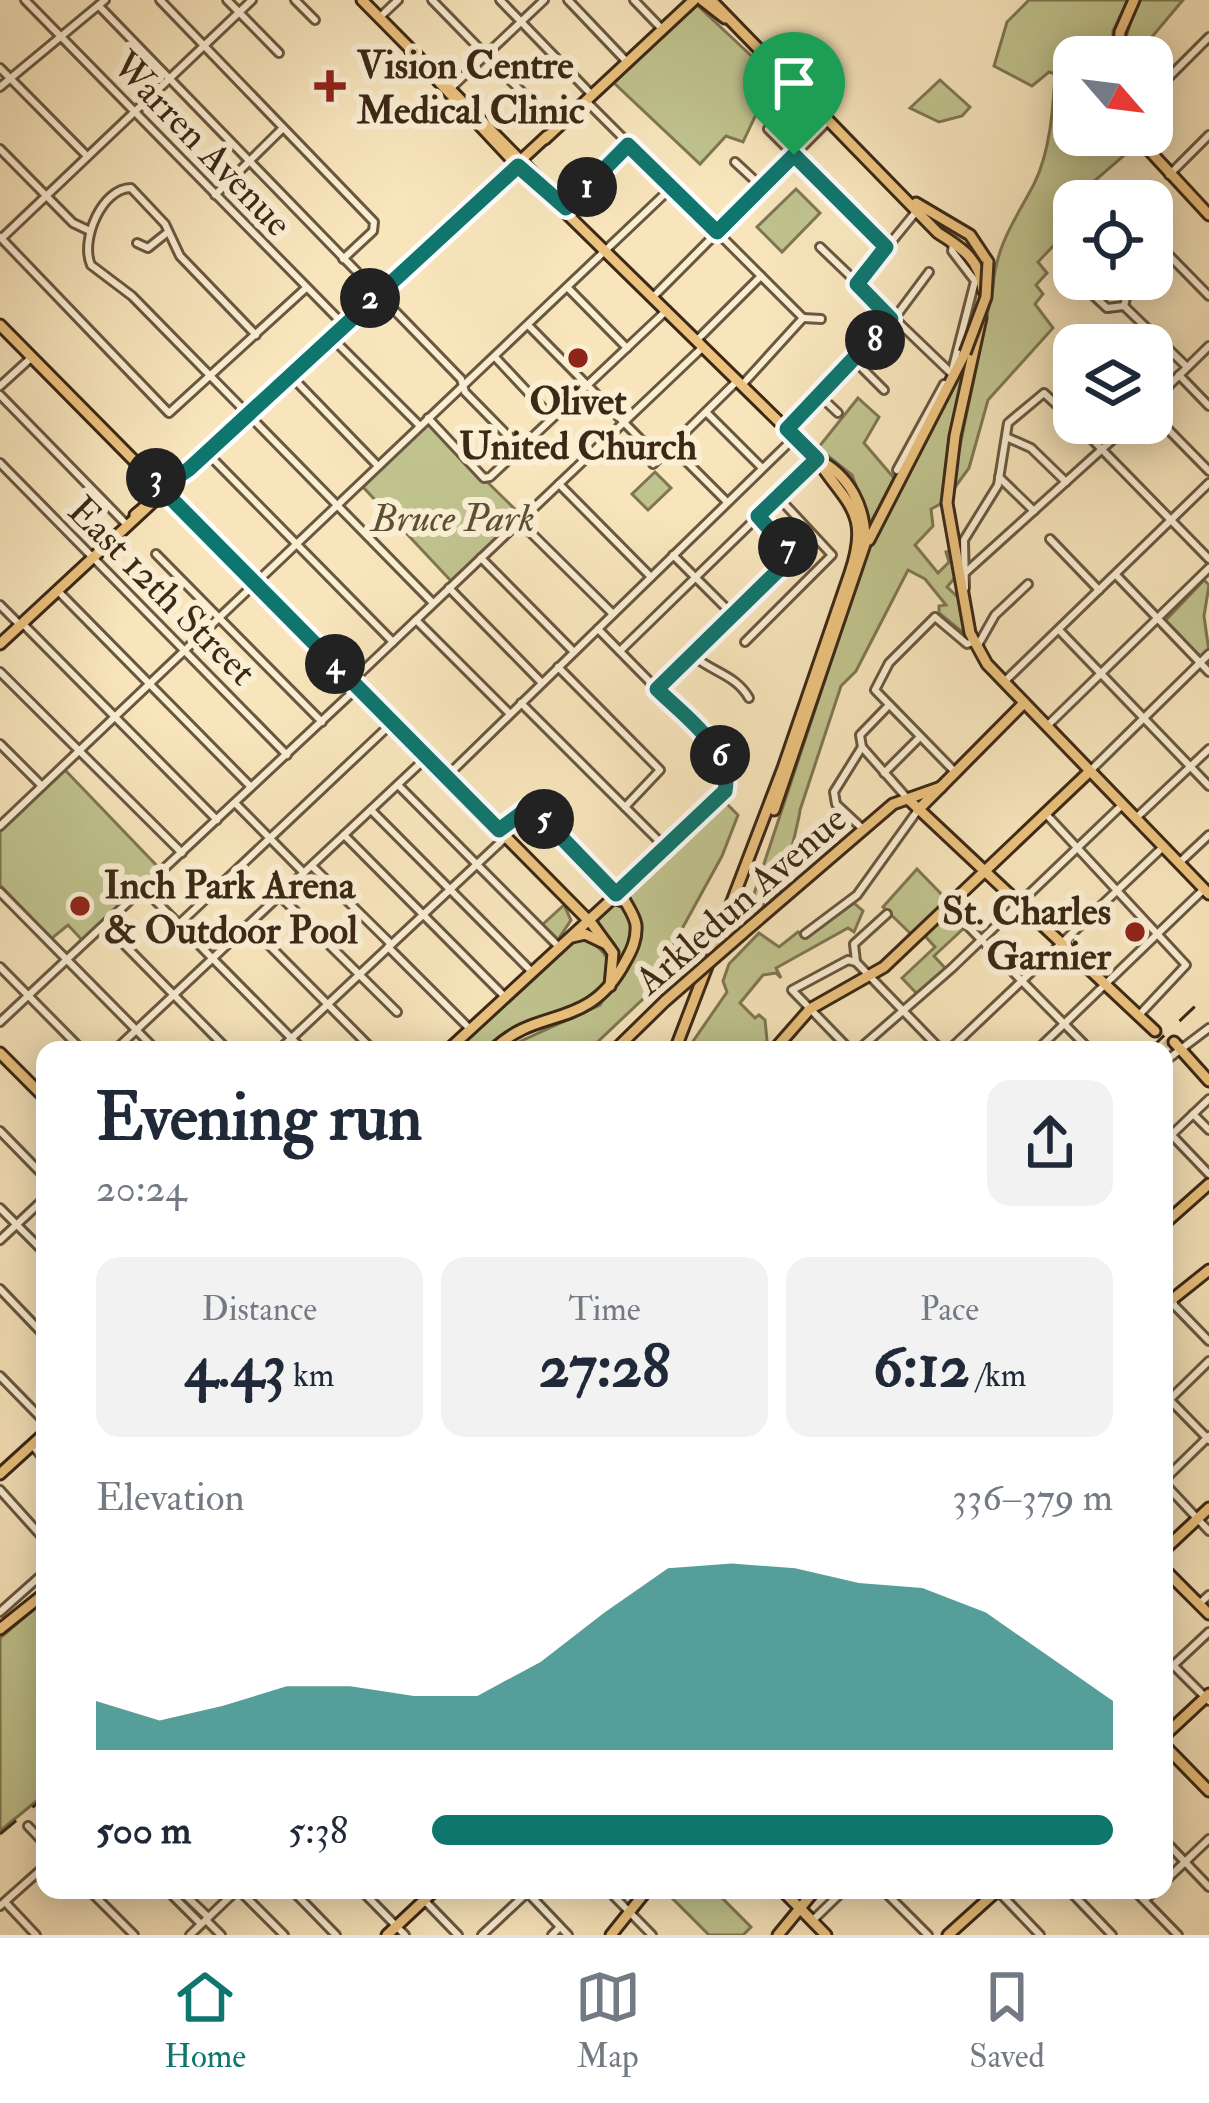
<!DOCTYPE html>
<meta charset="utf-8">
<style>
:root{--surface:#fff;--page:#f2f2f3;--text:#1f2937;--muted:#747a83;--line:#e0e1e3;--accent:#0f766e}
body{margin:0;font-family:"IM FELL Double Pica",serif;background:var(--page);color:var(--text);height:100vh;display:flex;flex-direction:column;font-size:45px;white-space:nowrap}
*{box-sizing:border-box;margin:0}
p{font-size:39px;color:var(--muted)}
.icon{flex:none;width:66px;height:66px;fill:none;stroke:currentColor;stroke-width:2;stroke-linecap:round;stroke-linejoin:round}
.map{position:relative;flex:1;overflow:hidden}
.panel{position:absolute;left:36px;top:1041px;width:1137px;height:858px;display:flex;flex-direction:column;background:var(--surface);border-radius:24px;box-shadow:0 6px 30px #0003}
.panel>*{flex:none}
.needle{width:78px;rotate:118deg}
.controls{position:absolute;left:1053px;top:36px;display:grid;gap:24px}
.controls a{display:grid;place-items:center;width:120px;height:120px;border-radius:24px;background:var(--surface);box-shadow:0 6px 30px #0003;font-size:60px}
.pin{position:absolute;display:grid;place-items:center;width:102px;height:102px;color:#fff;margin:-123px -51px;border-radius:50% 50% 50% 0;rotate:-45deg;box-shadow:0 0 12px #0007}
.pin .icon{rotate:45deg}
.km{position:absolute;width:60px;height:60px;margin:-30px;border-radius:50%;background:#222;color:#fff;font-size:33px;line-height:60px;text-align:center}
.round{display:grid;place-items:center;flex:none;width:126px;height:126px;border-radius:24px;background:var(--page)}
.head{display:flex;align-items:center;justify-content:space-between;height:204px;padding:0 60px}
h1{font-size:66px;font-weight:800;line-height:90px}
.figures{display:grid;grid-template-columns:repeat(3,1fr);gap:18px;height:204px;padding:12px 60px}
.figures div{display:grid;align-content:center;border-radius:24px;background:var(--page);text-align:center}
.figures b{font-size:60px;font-weight:800}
.figures small{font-size:33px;font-weight:400}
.figures p{font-size:33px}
.chart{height:336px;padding:24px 60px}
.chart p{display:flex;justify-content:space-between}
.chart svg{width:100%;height:216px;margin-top:12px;fill:var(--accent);opacity:.7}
ul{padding:0 60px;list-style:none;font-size:39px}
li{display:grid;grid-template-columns:192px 144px 1fr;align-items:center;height:90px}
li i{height:30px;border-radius:15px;background:var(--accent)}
.dock{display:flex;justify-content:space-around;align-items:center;height:168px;border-top:3px solid var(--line);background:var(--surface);font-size:33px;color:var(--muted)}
.dock a{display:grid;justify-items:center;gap:6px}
.dock .on{color:var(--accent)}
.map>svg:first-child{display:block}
.green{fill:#c0c38e;stroke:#7e7652;stroke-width:3}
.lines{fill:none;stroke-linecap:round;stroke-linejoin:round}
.major-tunnel{stroke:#d2bf9b;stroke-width:9;stroke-dasharray:9 4.5;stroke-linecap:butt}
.minor-casing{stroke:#6a5740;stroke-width:12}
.major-casing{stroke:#3b2816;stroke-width:15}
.minor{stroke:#faeed3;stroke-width:6}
.major{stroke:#ecc27e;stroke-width:9}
.rail{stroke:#3b2816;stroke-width:3;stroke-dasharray:21 21;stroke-linecap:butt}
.major-bridge-casing{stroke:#3b2816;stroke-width:15;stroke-linecap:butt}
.major-bridge{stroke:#ecc27e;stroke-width:9}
.route-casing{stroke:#fff;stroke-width:24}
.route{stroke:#0f766e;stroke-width:15}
.poi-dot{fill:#8f2418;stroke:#faeed3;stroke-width:4.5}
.labels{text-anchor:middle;stroke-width:12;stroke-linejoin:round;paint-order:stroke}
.poi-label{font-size:39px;font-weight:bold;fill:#3b2816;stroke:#faeed3;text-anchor:start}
.street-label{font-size:39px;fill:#3b2816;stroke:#faeed3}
.park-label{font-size:39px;font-style:italic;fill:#5c4f34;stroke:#faeed3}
</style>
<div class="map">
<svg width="1209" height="1935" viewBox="0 0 1209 1935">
<rect width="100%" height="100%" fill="#f8e5bc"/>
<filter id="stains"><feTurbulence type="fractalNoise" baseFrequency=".00167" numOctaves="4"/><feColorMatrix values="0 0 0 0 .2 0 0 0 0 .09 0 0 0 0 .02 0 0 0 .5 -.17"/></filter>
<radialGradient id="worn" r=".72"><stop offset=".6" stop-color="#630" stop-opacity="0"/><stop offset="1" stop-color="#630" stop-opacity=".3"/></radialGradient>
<g class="green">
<path d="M1029,0h99l-15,31 -1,26h-38v78h55l6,11 -50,43 6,12h-17v23l-36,38 9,11 -11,12 7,9 -8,10 18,24 -65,72 -19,68 -19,26 43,-207c3,-42 22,-67 41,-103 16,-32 19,-74 21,-110l-6,-2 -17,14 -38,-20 13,-44z"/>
<path d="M1137,0h46l-48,57h-15z"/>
<path d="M697,5l80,75 -6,11 6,14 -18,3 -16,34 -17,-6 -26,28 -87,-82z"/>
<path d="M940,80l30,27 -8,9 -23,6 -29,-14z"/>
<path d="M796,189l24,24 -38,39 -25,-25z"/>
<path d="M978,332l-34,170 -13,7 2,17 -18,19 23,28 11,-11 -3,-10 6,-1 7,22 -12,14 16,15 3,33 -27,-22v-7l7,-1 -21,-26 -17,-9 -52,101 -15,15 -41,124c0,5 -17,75 -20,81l-9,8 -5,-4 -5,5 3,5 -18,13 129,-389z"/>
<path d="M858,398l21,19 -15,26 30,35 -24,46 -18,-49 -34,-27z"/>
<path d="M428,424l93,91 -70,66 -88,-94z"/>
<path d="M655,472l16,16 -23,22 -16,-16z"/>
<path d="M1204,580l5,5 -5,31 5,36 -9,6 -36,-36z"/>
<path d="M65,770l94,98 -77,72 -14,-15 -17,14 -51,-54v-53z"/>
<path d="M725,802l13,13 -16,41 -78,142 -55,52h-88l99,-45 38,-67 -15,-43z"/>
<path d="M917,869l31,32 -35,35 -30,-29z"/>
<path d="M617,901c21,19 16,39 3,61l-5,-17 -19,-24z"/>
<path d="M854,903l9,8 -9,21 -6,-4 -72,40 5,10 -5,-5 -13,2 -23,28 15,15 4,-3 6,5 3,30h-81l40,-58 -4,-11 6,-17 30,-31 20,14 19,-15 8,6z"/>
<path d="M564,905l7,15 -14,21 -15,-16z"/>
<path d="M949,914l14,15 -29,27 12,13 -28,26 -16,-17 33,-31 -10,-11z"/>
<path d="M578,936c37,13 44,45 7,67 -34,20 -73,15 -100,47h-29z"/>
<path d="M45,1600v194l-45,37v-193z"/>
<path d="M682,1890h32l37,37 -8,8h-34l-36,-36z"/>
</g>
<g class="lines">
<path class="major-tunnel" d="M1155,1031l15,14"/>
<defs>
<g id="minor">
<path d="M25,0l318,324"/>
<path d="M160,0l214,222 -1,9 -30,28"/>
<path d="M227,0l52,53"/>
<path d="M295,0l20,20"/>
<path d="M432,0l124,127"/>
<path d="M500,0l91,94"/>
<path d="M568,0l58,61"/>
<path d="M634,0l27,28"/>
<path d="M99,6l362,373 4,13 55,56"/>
<path d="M379,18l19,-18"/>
<path d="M0,68l86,87"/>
<path d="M0,87l105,-87"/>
<path d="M451,88l93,-88"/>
<path d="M1152,94l57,-57"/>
<path d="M585,100l218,218"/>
<path d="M768,129l118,118"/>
<path d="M0,149l73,74 17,8"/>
<path d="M735,162l27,25"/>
<path d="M1169,175l40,-40"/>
<path d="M215,195l68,-67"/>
<path d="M566,208l62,-63"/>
<path d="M0,237l169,176 137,-125"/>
<path d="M2,238l250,-238"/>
<path d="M1152,238l57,58"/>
<path d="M137,243l11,5 20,-16"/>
<path d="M820,247l130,125"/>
<path d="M1074,262l-6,8 6,7"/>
<path d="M1076,279l31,29 17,-2"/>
<path d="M1119,279l9,11 -4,16"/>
<path d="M857,284l58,-71"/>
<path d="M569,289l58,59"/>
<path d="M654,296l173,-174"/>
<path d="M1124,306l63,61"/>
<path d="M803,318l18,1"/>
<path d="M529,326l130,132"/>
<path d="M256,335l-76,-79 -15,-32 -34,-36c-29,0 -51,52 -40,77l41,31 301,307"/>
<path d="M332,338l88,88"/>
<path d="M697,340l64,-64"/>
<path d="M495,357l57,61"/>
<path d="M854,360l30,30"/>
<path d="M953,367l22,-86 -23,-30 1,-9"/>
<path d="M289,374l89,92"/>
<path d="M1179,375l30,31"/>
<path d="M742,385l61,-67"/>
<path d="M0,386l32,-29"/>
<path d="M0,395l127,130"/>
<path d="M820,396l18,17"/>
<path d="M1152,402l57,-56"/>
<path d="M706,412l56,56"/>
<path d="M1152,413l57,58"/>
<path d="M428,418l56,60 6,-1 177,-167"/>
<path d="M1076,423l133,136"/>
<path d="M787,429l98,-98 44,-59"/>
<path d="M1006,437l25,11 35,34"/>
<path d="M671,446l56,56"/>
<path d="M206,452l187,190"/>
<path d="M0,463l287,292"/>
<path d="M653,464l85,-84"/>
<path d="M897,470l47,-86"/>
<path d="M999,477l35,34"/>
<path d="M559,484l92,93"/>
<path d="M520,522l93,92"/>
<path d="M1050,539l49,51"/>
<path d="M156,554l166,168"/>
<path d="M673,555l60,60"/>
<path d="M481,558l93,94"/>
<path d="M966,572l165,-149"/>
<path d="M1116,575l93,97"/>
<path d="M449,588l93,95"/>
<path d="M965,588l-1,-48 34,-55 10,-62 36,-30 30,28"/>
<path d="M58,591l193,196"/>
<path d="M0,605l19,19"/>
<path d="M416,620l94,94"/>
<path d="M23,624l194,196"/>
<path d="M598,629l116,118 13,29 -8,25 -97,88"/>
<path d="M1059,630l150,156"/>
<path d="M745,642l87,-87 -54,-58"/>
<path d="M978,645l17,-30 33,-31"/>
<path d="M620,651l197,-192"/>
<path d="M692,655c20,17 44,20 57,43"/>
<path d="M558,667l102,103 -35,37"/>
<path d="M0,672l182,181"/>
<path d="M352,681l351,-334"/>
<path d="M1005,681l204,-198"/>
<path d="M657,689l135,-133 -33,-39"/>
<path d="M521,703l145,145"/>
<path d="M1047,726l162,-158"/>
<path d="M0,744l42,42"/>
<path d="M862,747l45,51"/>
<path d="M1090,771l119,-117"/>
<path d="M955,772l-80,-82 14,-27 46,-46 32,27 6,-2"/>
<path d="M884,773l36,-36"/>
<path d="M446,777l349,-340"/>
<path d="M398,785l161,162"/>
<path d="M235,803l69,70"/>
<path d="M371,810l161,162"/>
<path d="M1045,813l141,152 -46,49"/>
<path d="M1136,818l73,-69"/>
<path d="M0,826l671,-638"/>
<path d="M499,829l32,-23 85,88"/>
<path d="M864,830l-28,-26 -2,-12 28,-45 -2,-12 29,-30"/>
<path d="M344,835l161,162"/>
<path d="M1179,863l30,-28"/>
<path d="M313,867l78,77"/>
<path d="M144,889l159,161"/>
<path d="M0,892l156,158"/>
<path d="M280,896l117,116"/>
<path d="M949,907l141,143"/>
<path d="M105,925l123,125"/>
<path d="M178,925l215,-203"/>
<path d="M249,925l124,125"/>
<path d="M805,934l52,-39 61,-85"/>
<path d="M388,947l82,82"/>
<path d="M856,962l85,88"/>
<path d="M856,962l-2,-18 33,-30"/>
<path d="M0,967l82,83"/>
<path d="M0,1022l358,-335"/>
<path d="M115,1050l312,-293"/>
<path d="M279,1050l227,-213"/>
<path d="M850,1050l-58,-60 56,-30 8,2"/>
<path d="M858,1050l94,-82 170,-163"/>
<path d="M949,1050l214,-203"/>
<path d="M1037,1050l166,-160"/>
<path d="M1164,1062l45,-34"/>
<path d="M1193,1114l16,16"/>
<path d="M1164,1127l45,47"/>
<path d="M0,1131l45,46"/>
<path d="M1164,1142l45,-43"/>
<path d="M0,1208l45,45"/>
<path d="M0,1240l45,-42"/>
<path d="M1164,1285l11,21 34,35"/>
<path d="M0,1289l45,47"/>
<path d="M0,1376l45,46"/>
<path d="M1164,1394l45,46"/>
<path d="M1164,1405l45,-44"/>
<path d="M32,1445l13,15"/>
<path d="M1164,1480l45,-44"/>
<path d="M1164,1483l45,48"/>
<path d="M0,1490l45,50"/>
<path d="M1199,1604l10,-9"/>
<path d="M0,1612l45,-40"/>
<path d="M1164,1656l45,45"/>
<path d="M1164,1674l45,-42"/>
<path d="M28,1826l17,18"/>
<path d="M1164,1840l45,47"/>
<path d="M1164,1882l45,-43"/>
<path d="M89,1890l45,45"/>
<path d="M167,1890l34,34"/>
<path d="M180,1890l28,27"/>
<path d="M239,1890l45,45"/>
<path d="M292,1890l44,45"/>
<path d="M361,1890l44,45"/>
<path d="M608,1890l44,45"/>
<path d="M883,1890l45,45"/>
<path d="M997,1890l43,45"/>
<path d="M1069,1890l43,45"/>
<path d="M1134,1890l44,45"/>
<path d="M528,1893l40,42"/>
<path d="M424,1900l34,35"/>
<path d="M1145,1900l10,-10"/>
<path d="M5,1902l31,33"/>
<path d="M0,1906l45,-40"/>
<path d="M207,1921l14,14"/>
<path d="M812,1921l32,-31"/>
<path d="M190,1935l47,-45"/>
<path d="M482,1935l48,-45"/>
<path d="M552,1935l8,-8"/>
</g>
<g id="major">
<path d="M362,0l175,177"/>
<path d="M702,0l23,18"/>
<path d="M711,0l227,233c24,15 42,26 45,57"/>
<path d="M411,52l100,107 306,300c29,46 54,52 33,114l-67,195 -108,282"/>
<path d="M1118,57l2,-25 14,-32"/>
<path d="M1135,135l74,80"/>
<path d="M545,139l149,-139"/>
<path d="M916,203l54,32 18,27"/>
<path d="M981,318l-26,118 -8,67 23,130 17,31 222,230"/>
<path d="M0,325l592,599 21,29 -3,33"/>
<path d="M135,515l54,-46"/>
<path d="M869,540l96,-187"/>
<path d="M0,644l547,-508"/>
<path d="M908,799l247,232"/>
<path d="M774,810l91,-266c1,-36 -15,-69 -48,-85"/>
<path d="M918,810l106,-107"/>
<path d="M743,933l150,-129 48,-17"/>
<path d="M572,937l13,-3 21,10"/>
<path d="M1174,1042l35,39"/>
<path d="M448,1050l165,-152 10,3"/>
<path d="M493,1050c45,-45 95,-18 132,-88 7,-12 12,-23 11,-37 -2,-13 -12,-22 -16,-35"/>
<path d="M615,1050l50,-49"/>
<path d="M774,1050l36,-41 74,-42 206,-196"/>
<path d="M0,1053l45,45"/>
<path d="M1164,1224l45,-40"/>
<path d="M1164,1306l45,-36"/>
<path d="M0,1474l45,-41"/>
<path d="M1164,1550l45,-42"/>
<path d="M1164,1569l45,45"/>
<path d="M0,1629l45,-36"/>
<path d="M1164,1736l45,-42"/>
<path d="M1164,1745l45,46"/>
<path d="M782,1890l44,45"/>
<path d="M387,1935l48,-45"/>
<path d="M611,1935l36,-45"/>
<path d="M778,1935l37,-45"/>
<path d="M948,1935l50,-45"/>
</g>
</defs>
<use href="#minor" class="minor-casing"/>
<use href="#major" class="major-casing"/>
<use href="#minor" class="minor"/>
<use href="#major" class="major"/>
<g class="rail">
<path d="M1149,1050l60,-57"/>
<path d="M0,1834l45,-37"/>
</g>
<defs>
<g id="major-bridge">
<path d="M965,353l21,-56 2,-35"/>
<path d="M665,1001l78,-68"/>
</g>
</defs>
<use href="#major-bridge" class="major-bridge-casing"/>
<use href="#major-bridge" class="major-bridge"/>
</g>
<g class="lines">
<defs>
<path id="route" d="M628,145l89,87 77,-77 92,92 -29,37 34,35 -104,110 30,30 -59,57 35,40 -136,133c27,27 76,60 68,102l-109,103 -85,-88 -32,24 -357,-361 22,17 25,-17 329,-303 48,42z"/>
</defs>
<use href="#route" class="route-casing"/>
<use href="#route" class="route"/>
</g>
<g class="poi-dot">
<path d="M324 68h12v12h12v12h-12v12h-12v-12h-12v-12h12z"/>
<circle cx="578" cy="358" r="12"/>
<circle cx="80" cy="906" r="12"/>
<circle cx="1135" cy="932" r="12"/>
</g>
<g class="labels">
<g class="poi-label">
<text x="357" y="78">Vision Centre<tspan x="357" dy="45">Medical Clinic</tspan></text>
<text x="578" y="414" text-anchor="middle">Olivet<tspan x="578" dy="45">United Church</tspan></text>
<text x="104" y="898">Inch Park Arena<tspan x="104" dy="45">&amp; Outdoor Pool</tspan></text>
<text x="1111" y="924" text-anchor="end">St. Charles<tspan x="1111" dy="45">Garnier</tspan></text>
</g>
<g class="street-label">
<text transform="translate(203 143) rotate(46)" y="14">Warren Avenue</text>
<text transform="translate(163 590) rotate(45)" y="14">East 12th Street</text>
<text transform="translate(740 899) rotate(-41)" y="14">Arkledun Avenue</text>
</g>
<g class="park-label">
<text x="453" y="531">Bruce Park</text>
</g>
</g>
<rect width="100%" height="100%" filter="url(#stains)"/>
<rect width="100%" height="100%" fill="url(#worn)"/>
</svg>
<div class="controls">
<a><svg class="needle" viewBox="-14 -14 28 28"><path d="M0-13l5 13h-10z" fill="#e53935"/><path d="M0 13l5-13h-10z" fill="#747a83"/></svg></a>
<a><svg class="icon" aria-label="locate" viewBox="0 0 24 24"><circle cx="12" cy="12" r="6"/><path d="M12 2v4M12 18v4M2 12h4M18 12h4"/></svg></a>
<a><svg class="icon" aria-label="layers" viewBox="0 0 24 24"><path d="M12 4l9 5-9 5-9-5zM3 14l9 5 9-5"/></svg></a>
</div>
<div class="pin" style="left:794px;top:155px;background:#1e9e55"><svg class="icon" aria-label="arrive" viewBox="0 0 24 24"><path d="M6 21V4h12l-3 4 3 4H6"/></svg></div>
<b class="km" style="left:587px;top:187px">1</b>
<b class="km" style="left:370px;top:298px">2</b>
<b class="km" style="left:156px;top:478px">3</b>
<b class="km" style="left:335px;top:664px">4</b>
<b class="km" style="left:544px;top:819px">5</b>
<b class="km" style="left:720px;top:755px">6</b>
<b class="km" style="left:788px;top:547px">7</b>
<b class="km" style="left:875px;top:340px">8</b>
<section class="panel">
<div class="head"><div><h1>Evening run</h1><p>20:24</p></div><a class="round"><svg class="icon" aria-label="share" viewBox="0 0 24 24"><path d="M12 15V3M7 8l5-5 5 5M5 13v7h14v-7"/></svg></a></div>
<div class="figures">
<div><p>Distance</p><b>4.43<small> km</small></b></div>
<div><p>Time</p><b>27:28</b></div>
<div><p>Pace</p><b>6:12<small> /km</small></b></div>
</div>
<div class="chart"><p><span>Elevation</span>336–379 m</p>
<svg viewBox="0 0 160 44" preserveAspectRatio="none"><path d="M0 44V34L10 38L20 35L30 31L40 31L50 33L60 33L70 26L80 16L90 7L100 6L110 7L120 10L130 11L140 16L150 25L160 34V44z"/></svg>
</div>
<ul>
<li><b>500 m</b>5:38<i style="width:100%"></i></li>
</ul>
</section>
</div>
<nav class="dock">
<a class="on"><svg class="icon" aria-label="home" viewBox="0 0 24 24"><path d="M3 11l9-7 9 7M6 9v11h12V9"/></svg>Home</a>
<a><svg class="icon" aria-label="map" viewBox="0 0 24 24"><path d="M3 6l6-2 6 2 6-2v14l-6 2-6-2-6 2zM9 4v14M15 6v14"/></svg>Map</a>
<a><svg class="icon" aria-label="saved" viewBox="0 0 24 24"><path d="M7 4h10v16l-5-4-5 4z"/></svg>Saved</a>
</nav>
